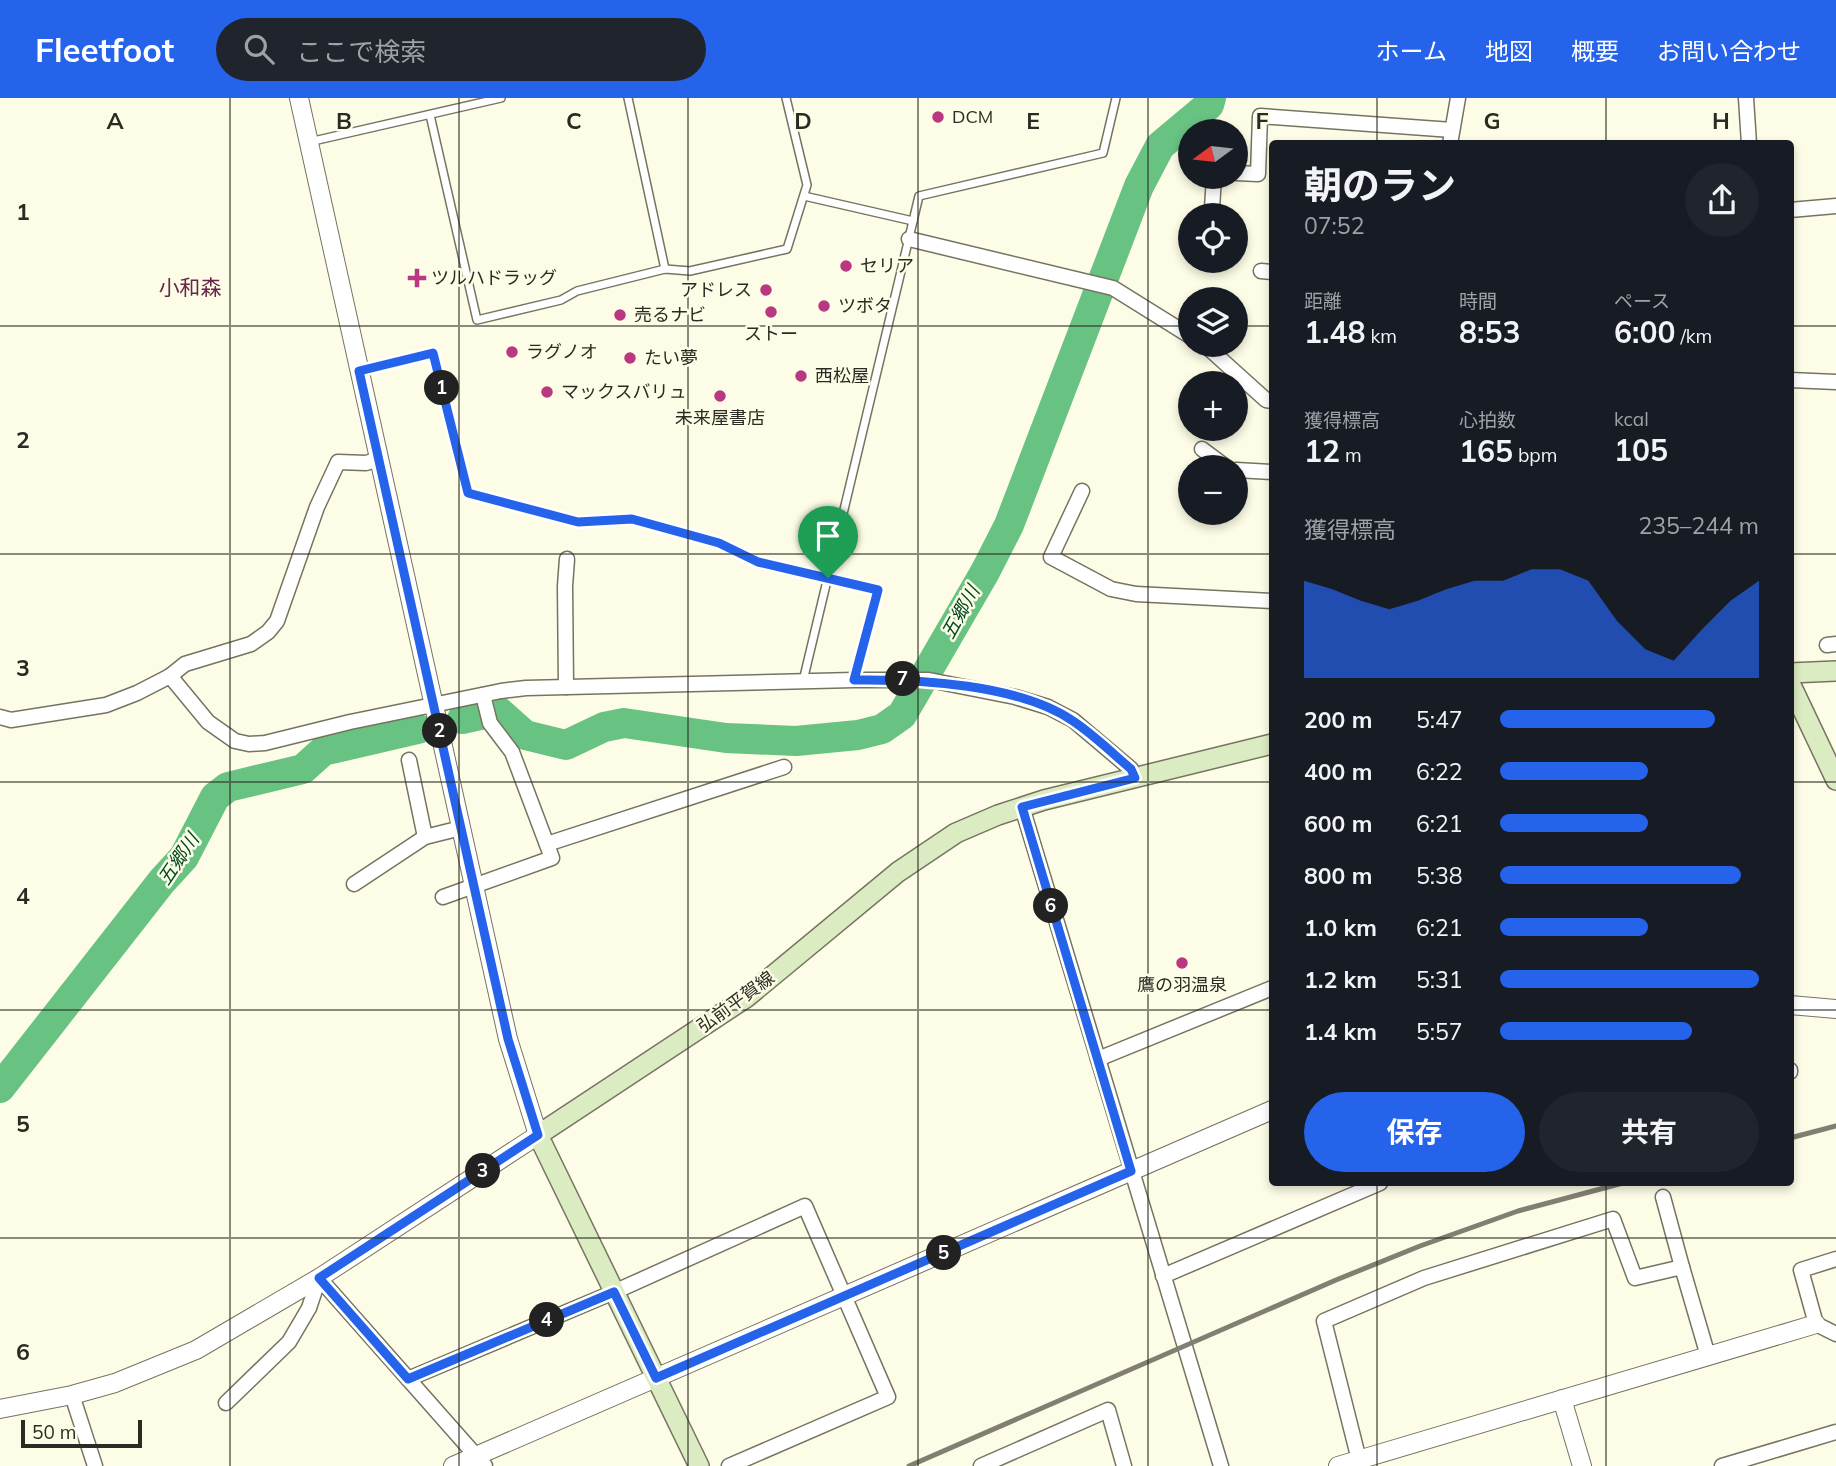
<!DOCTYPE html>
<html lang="ja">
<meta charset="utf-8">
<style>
:root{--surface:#171b24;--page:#20242c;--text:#f1f3f6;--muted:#9ea1a6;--accent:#2563eb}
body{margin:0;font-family:Mulish,"Noto Sans JP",sans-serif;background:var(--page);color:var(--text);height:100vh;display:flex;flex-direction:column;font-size:26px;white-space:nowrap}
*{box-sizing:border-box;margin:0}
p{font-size:23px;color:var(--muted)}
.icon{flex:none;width:38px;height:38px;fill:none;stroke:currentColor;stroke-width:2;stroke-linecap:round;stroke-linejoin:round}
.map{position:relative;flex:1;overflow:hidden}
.details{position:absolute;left:1269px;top:42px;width:525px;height:1046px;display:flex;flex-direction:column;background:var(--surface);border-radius:7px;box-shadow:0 4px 10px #0003}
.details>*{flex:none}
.needle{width:46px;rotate:255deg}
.buttons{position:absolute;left:1178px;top:21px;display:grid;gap:14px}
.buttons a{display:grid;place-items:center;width:70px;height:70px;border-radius:50%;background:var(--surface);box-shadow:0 4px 10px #0003;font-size:35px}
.scale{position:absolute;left:21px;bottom:18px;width:121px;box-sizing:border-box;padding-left:7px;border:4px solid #2c2b23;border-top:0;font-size:19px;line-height:24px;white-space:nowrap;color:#2c2b23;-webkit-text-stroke:5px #fdfce6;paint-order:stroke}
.pin{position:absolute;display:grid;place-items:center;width:60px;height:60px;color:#fff;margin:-72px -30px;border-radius:50% 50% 50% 0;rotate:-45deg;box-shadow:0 0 7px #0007}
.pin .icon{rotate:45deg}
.km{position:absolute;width:35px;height:35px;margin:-18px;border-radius:50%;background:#222;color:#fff;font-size:19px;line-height:35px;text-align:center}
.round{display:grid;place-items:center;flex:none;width:74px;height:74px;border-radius:37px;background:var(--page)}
.overview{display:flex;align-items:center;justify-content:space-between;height:119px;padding:0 35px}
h1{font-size:38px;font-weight:700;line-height:52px}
.figures{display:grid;grid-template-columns:repeat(3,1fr);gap:10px;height:119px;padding:7px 35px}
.figures div{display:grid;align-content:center}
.figures b{font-size:30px;font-weight:700}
.figures small{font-size:19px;font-weight:400}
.figures p{font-size:19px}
.chart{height:196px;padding:14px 35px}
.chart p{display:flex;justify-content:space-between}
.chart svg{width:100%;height:126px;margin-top:7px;fill:var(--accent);opacity:.7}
.primary-button{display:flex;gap:14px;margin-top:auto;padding:14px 35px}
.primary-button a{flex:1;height:80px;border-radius:42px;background:var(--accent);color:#fff;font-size:28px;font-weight:700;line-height:80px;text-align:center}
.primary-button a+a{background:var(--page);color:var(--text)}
ul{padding:0 35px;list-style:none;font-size:23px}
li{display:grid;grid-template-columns:112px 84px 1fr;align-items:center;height:52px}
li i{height:18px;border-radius:9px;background:var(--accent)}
header{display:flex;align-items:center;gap:42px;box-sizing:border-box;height:98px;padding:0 35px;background:var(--accent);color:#fff}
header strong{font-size:33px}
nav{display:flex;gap:38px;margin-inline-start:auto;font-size:24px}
.search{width:490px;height:63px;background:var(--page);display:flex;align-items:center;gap:18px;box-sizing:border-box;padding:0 24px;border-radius:38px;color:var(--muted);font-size:26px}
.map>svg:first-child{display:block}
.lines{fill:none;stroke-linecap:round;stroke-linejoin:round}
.river{stroke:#68c282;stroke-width:30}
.service-casing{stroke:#757461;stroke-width:10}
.minor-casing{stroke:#757461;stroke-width:17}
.tertiary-casing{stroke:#757461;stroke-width:20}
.secondary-casing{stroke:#757461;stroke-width:22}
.service{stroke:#fff;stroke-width:7}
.minor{stroke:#fff;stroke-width:14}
.tertiary{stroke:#fff;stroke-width:18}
.secondary{stroke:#dcecc2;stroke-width:19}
.rail{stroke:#807f72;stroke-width:5}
.route-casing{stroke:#fff;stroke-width:14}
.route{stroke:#2563eb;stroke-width:9}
.grid{fill:none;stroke:#2c2b23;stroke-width:2;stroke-opacity:0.55}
.poi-dot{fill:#b93881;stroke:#fdfce6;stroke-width:2.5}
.labels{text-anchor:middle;stroke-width:5;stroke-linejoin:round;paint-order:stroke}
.poi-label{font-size:18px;fill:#2c2b23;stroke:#fdfce6;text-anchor:start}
.street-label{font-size:18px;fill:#2c2b23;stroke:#fdfce6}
.water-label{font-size:19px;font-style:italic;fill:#014920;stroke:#fdfce6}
.quarter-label{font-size:21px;fill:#652648;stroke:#fdfce6}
.grid-label{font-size:23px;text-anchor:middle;font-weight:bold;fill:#2c2b23;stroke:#fdfce6;stroke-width:5;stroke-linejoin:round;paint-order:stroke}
</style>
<header>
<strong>Fleetfoot</strong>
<div class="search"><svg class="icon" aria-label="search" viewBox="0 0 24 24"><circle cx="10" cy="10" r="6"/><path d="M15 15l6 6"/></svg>ここで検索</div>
<nav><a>ホーム</a><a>地図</a><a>概要</a><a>お問い合わせ</a></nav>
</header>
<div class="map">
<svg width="1836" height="1368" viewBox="0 0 1836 1368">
<rect width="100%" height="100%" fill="#fdfce6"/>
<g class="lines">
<g class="river">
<path d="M462,621l36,-8 27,24 41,10 38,-18 20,-4 102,15 70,3 62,-6 24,-6 20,-14 83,-143 24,-47 130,-339 21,-40 49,-41 2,-7"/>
<path d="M0,990l162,-207 22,-24 31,-60 13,-10 75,-18 20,-18 95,-22"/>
</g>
<defs>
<g id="service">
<path d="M628,0l37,171"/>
<path d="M430,17l47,205 84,-20 16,-9 88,-22 25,2 97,-22 20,-64 -21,-87"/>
<path d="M309,44l192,-44"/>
<path d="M804,98l109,25"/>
<path d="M360,272l73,-17 35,140 110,29 54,-3 87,24 39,19 120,28 -24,90"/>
<path d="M803,583l116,-485 184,-43 13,-55"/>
</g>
<g id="minor">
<path d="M1746,0l3,46"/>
<path d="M1450,46l8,-46"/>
<path d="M1236,75l22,1 2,-58 192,14"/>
<path d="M1790,112l46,-4"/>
<path d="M1209,117l3,-7 2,-31"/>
<path d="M909,141l204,49 77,48"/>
<path d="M1261,173l11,1"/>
<path d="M1205,247l61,55 6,1"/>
<path d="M1790,282l46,2"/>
<path d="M1202,351l24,18"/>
<path d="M1236,372l36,2"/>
<path d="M1082,393l-31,66 60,32 25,5 136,7"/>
<path d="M1827,547l9,-1"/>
<path d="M170,578l38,46 27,19 14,3 16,-1 85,-21 151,-31 25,-3 328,-8h75l86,17 33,10 25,13 58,49 4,9"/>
<path d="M566,589l-1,-101 2,-27"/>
<path d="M0,619l11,3 95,-15 31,-12 33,-17 15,-12 66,-20 17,-12 9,-11 40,-114 21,-45 28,1 13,-4"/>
<path d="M409,662l16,77"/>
<path d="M1022,709l199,659"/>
<path d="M547,746l237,-77"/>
<path d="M354,786l71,-47 36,-9"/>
<path d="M443,799l109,-39 -40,-106 -22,-29 -7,-28"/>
<path d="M1098,961l174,-71"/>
<path d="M1790,972v2"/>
<path d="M1663,1099l19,70"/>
<path d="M1836,1161l-35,11 15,54 20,10"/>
<path d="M1163,1178l217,-93"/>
<path d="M319,1180l166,188"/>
<path d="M408,1281l206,-87 191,-86 83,191 -159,69"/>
<path d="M72,1297l23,71"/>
<path d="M226,1305l63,-61 20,-34 10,-30"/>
<path d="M1359,1362l-35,-139 100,-43 189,-59 22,59 47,-11 26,89"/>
<path d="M981,1368l127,-56 16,56"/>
<path d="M1722,1368l114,-34"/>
</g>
<g id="tertiary">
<path d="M1790,907l46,4"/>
<path d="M1562,1301l20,67"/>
<path d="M0,1311l72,-14 43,-12 81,-33 123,-72 219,-143 -30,-96 -209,-941"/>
<path d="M453,1368l819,-356"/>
<path d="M1338,1368l478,-142"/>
</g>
<g id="secondary">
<path d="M1790,575l46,-2"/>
<path d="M1790,585l46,97"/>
<path d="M699,1368l-161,-331 209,-138 151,-125 58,-39 42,-18 46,-15 228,-56"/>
</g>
</defs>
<use href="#service" class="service-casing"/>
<use href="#minor" class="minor-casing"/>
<use href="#tertiary" class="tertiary-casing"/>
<use href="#secondary" class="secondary-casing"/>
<use href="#service" class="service"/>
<use href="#minor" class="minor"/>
<use href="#tertiary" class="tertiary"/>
<use href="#secondary" class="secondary"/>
<g class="rail">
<path d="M1790,1040l46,-12"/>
<path d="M909,1368l427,-186 84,-34 98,-35 105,-28"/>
</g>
</g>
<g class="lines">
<defs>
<path id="route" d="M433,255l35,140 110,29 54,-3 87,24 39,19 120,28 -24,90c64,-1 165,4 219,41 21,14 39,32 58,48l4,9 -113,29 109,364 -475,207 -42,-86 -206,87 -89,-101 219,-143 -30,-96 -149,-668z"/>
</defs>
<use href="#route" class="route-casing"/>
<use href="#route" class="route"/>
</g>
<path class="grid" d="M230,0v1368M459,0v1368M688,0v1368M918,0v1368M1148,0v1368M1377,0v46M1606,0v46M0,228h1190M1236,228h36M1790,228h46M0,456h1272M1790,456h46M0,684h1272M1790,684h46M0,912h1272M1790,912h46M1377,1085v283M1606,1085v283M0,1140h1836"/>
<g class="poi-dot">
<circle cx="938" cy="19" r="7"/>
<circle cx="846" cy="168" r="7"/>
<path d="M413.5 169.5h7v7h7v7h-7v7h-7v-7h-7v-7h7z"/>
<circle cx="766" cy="192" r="7"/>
<circle cx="824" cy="208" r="7"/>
<circle cx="771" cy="214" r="7"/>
<circle cx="620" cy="217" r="7"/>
<circle cx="512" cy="254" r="7"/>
<circle cx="630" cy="260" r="7"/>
<circle cx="801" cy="278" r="7"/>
<circle cx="547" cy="294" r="7"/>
<circle cx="720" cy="298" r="7"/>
<circle cx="1182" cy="865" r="7"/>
</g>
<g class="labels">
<g class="poi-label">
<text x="952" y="25">DCM</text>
<text x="860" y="174">セリア</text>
<text x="431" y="186">ツルハドラッグ</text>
<text x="752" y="198" text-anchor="end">アドレス</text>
<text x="838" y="214">ツボタ</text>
<text x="634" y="223">売るナビ</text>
<text x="771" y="242" text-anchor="middle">ストー</text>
<text x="526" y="260">ラグノオ</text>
<text x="644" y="266">たい夢</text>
<text x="815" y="284">西松屋</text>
<text x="561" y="300">マックスバリュ</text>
<text x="720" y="326" text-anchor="middle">未来屋書店</text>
<text x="1182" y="893" text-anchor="middle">鷹の羽温泉</text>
</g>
<g class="street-label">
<text transform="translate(736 904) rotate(-36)" y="6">弘前平賀線</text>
</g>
<g class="water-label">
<text transform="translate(960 514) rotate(-61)" y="7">五郷川</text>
<text transform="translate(178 761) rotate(-56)" y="7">五郷川</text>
</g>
<g class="quarter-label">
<text x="190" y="197">小和森</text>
</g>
</g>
<g class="grid-label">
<text x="115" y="31">A</text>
<text x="344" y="31">B</text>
<text x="574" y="31">C</text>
<text x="803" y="31">D</text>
<text x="1033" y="31">E</text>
<text x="1262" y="31">F</text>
<text x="1492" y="31">G</text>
<text x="1721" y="31">H</text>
<text x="23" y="122">1</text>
<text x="23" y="350">2</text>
<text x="23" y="578">3</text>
<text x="23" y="806">4</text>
<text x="23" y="1034">5</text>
<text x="23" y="1262">6</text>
</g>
</svg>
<div class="buttons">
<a><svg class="needle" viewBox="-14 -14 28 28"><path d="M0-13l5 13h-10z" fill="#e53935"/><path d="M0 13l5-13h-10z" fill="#9ea1a6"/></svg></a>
<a><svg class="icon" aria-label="locate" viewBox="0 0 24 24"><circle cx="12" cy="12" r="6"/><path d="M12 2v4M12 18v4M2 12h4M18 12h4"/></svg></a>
<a><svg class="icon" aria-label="layers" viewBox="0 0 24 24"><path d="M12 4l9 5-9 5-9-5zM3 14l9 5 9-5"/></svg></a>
<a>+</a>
<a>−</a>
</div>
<div class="scale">50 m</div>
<div class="pin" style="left:828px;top:480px;background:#1e9e55"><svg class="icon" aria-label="arrive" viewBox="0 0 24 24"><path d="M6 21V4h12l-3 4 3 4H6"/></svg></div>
<b class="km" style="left:442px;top:290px">1</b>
<b class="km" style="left:440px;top:633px">2</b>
<b class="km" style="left:483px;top:1073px">3</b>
<b class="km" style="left:547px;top:1222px">4</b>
<b class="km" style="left:944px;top:1155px">5</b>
<b class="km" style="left:1051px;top:808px">6</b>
<b class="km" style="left:903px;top:581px">7</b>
<section class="details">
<div class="overview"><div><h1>朝のラン</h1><p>07:52</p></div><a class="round"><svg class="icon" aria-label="share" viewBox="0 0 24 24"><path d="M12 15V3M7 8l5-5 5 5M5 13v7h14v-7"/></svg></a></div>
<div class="figures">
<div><p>距離</p><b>1.48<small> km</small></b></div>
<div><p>時間</p><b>8:53</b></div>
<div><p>ペース</p><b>6:00<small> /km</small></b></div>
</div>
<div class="figures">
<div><p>獲得標高</p><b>12<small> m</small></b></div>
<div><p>心拍数</p><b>165<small> bpm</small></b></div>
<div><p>kcal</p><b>105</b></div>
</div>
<div class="chart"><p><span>獲得標高</span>235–244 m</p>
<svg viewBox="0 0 160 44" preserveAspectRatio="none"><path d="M0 44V10L10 13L20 17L30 20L40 17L50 13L60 10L70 10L80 6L90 6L100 10L110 24L120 34L130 38L140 27L150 17L160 10V44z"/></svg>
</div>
<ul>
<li><b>200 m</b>5:47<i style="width:83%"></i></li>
<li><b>400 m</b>6:22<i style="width:57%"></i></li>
<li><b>600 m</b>6:21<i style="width:57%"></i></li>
<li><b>800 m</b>5:38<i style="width:93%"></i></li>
<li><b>1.0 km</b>6:21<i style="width:57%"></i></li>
<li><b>1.2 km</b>5:31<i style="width:100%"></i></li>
<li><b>1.4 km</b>5:57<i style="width:74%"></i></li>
</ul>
<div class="primary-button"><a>保存</a><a>共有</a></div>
</section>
</div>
